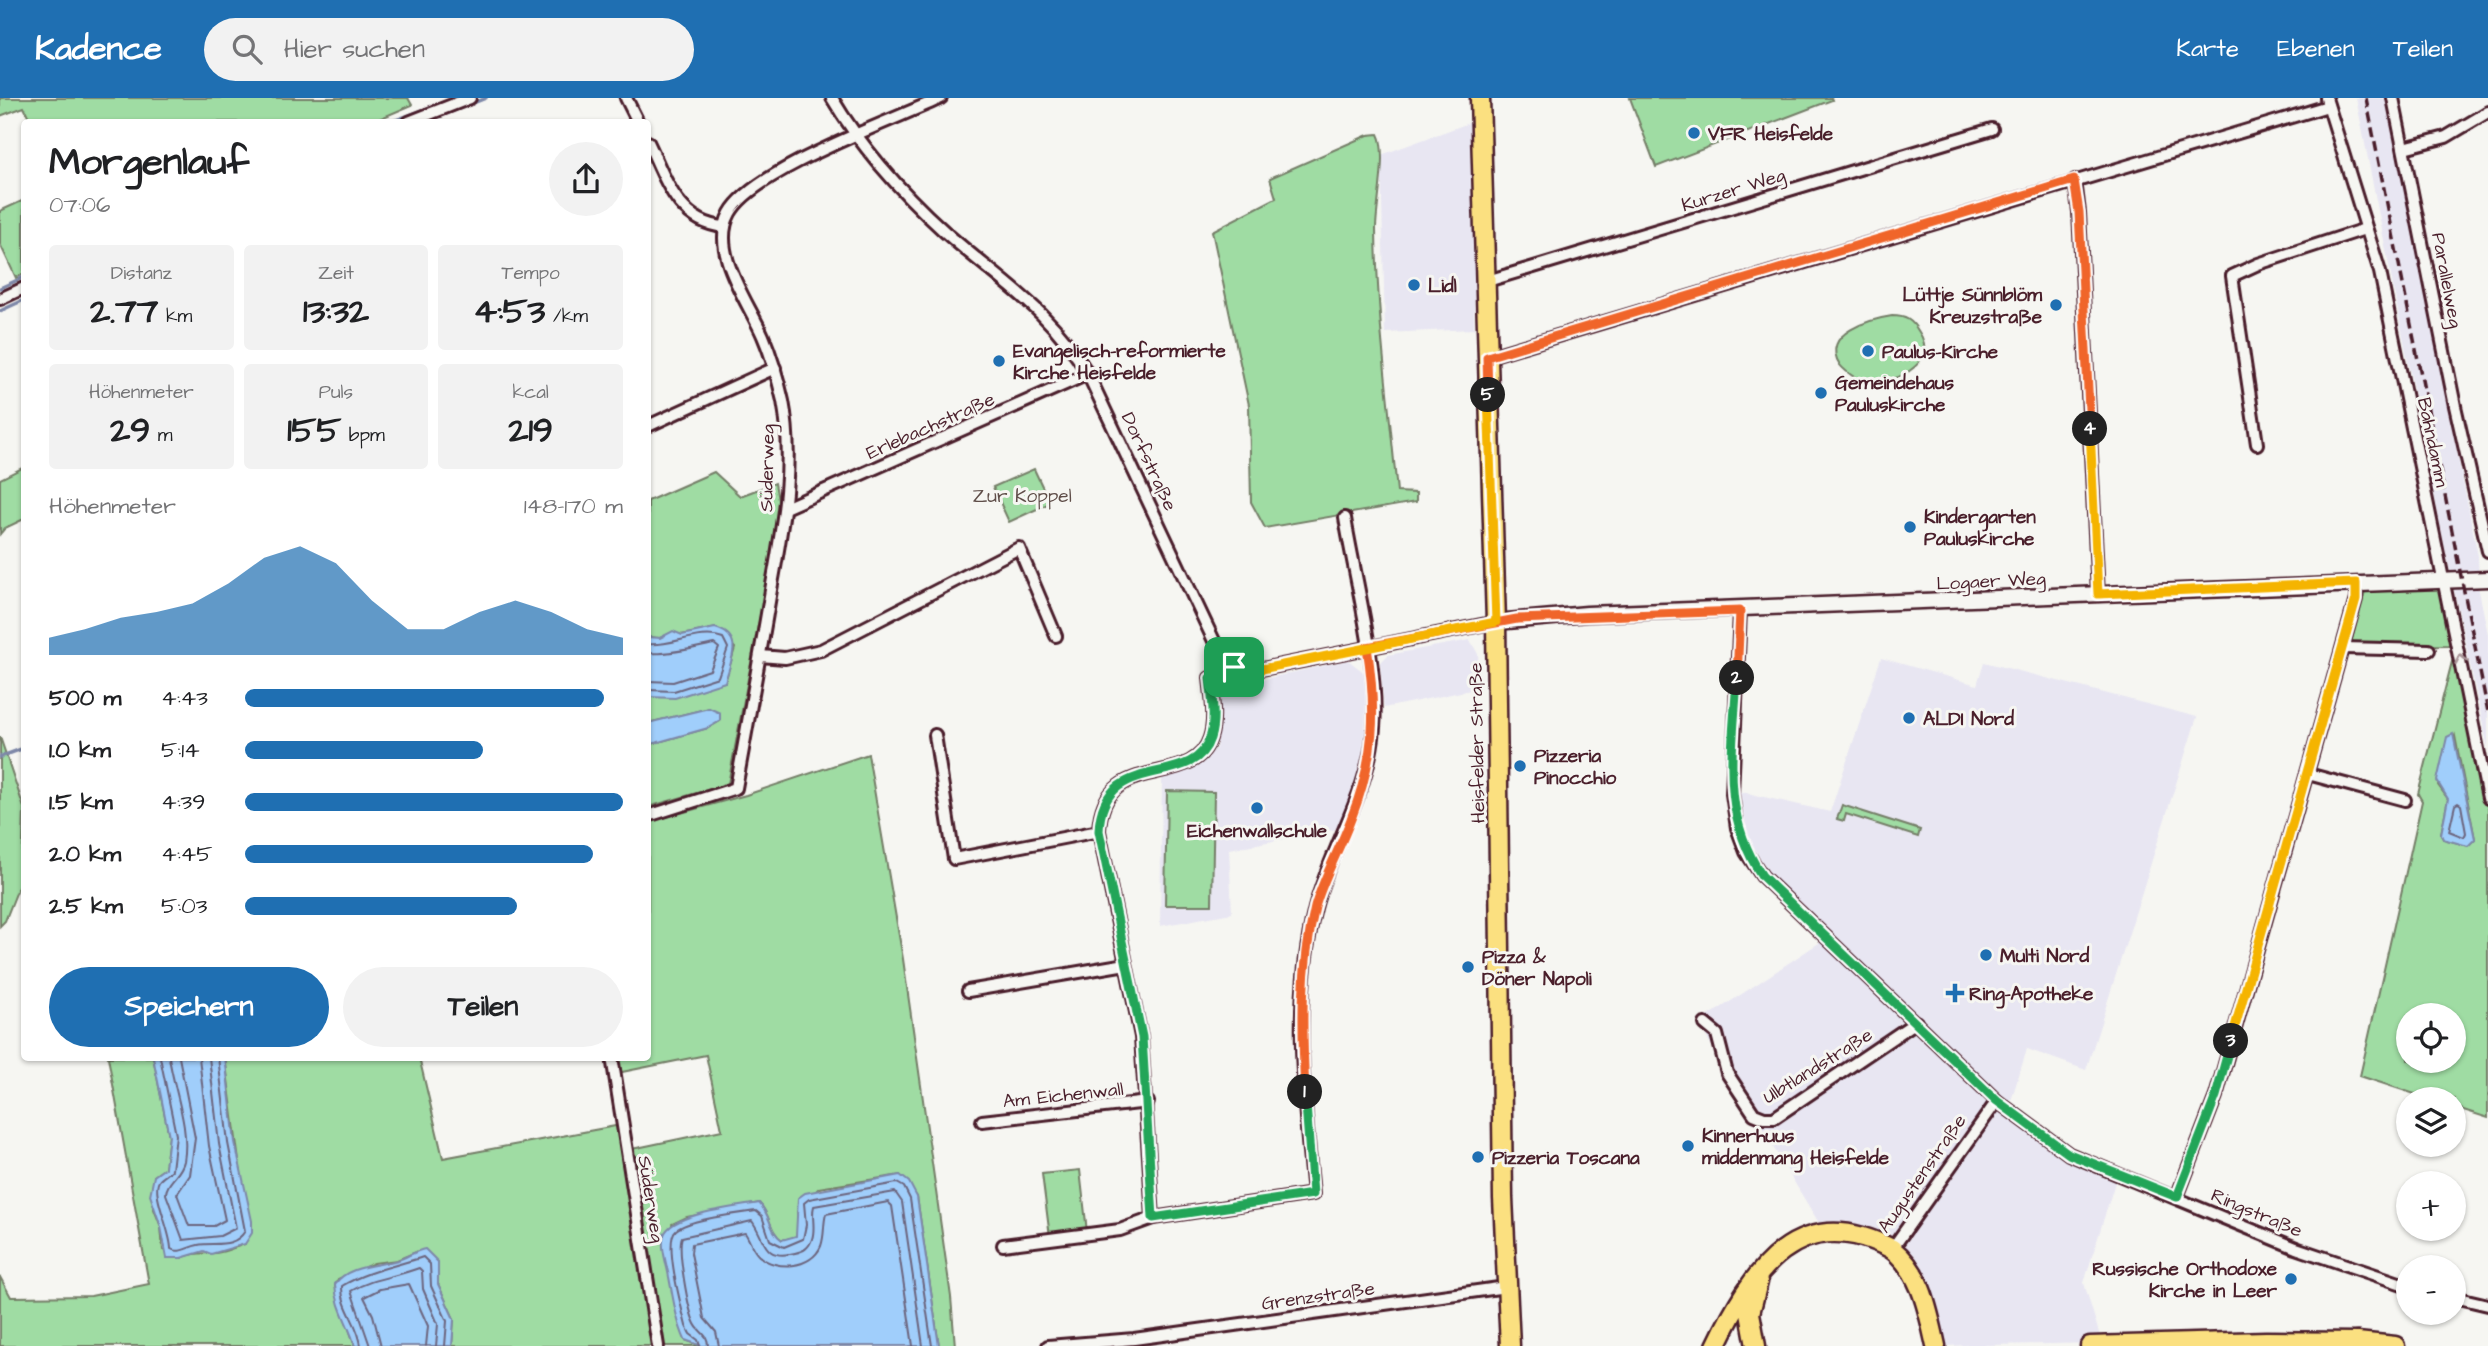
<!DOCTYPE html>
<html lang="de">
<meta charset="utf-8">
<style>
:root{--surface:#fff;--page:#f2f2f2;--text:#202124;--muted:#757577;--accent:#1f6fb2}
body{margin:0;font-family:"Architects Daughter",sans-serif;background:var(--page);color:var(--text);height:100vh;display:flex;flex-direction:column;font-size:26px;white-space:nowrap}
*{box-sizing:border-box;margin:0}
p{font-size:23px;color:var(--muted)}
.icon{flex:none;width:38px;height:38px;fill:none;stroke:currentColor;stroke-width:2;stroke-linecap:round;stroke-linejoin:round}
.map{position:relative;flex:1;overflow:hidden}
.sheet{position:absolute;left:21px;top:21px;width:630px;height:942px;display:flex;flex-direction:column;background:var(--surface);border-radius:7px;box-shadow:0 2px 5px #0004}
.sheet>*{flex:none}
.fabs{position:absolute;left:2396px;top:905px;display:grid;gap:14px}
.fabs a{display:grid;place-items:center;width:70px;height:70px;border-radius:50%;background:var(--surface);box-shadow:0 2px 5px #0004;font-size:35px}
.pin{position:absolute;display:grid;place-items:center;width:60px;height:60px;color:#fff;margin:-30px;border-radius:14px;box-shadow:0 4px 10px #0006}
.km{position:absolute;width:35px;height:35px;margin:-18px;border-radius:50%;background:#222;color:#fff;font-size:19px;line-height:35px;text-align:center}
.round{display:grid;place-items:center;flex:none;width:74px;height:74px;border-radius:37px;background:var(--page)}
.overview{display:flex;align-items:center;justify-content:space-between;height:119px;padding:0 28px}
h1{font-size:38px;font-weight:700;line-height:52px}
.figures{display:grid;grid-template-columns:repeat(3,1fr);gap:10px;height:119px;padding:7px 28px}
.figures div{display:grid;align-content:center;border-radius:7px;background:var(--page);text-align:center}
.figures b{font-size:35px;font-weight:700}
.figures small{font-size:19px;font-weight:400}
.figures p{font-size:19px}
.chart{height:196px;padding:14px 28px}
.chart p{display:flex;justify-content:space-between}
.chart svg{width:100%;height:126px;margin-top:7px;fill:var(--accent);opacity:.7}
.action{display:flex;gap:14px;margin-top:auto;padding:14px 28px}
.action a{flex:1;height:80px;border-radius:42px;background:var(--accent);color:#fff;font-size:28px;font-weight:700;line-height:80px;text-align:center}
.action a+a{background:var(--page);color:var(--text)}
ul{padding:0 28px;list-style:none;font-size:23px}
li{display:grid;grid-template-columns:112px 84px 1fr;align-items:center;height:52px}
li i{height:18px;border-radius:9px;background:var(--accent)}
header{display:flex;align-items:center;gap:42px;box-sizing:border-box;height:98px;padding:0 35px;background:var(--accent);color:#fff}
header strong{font-size:33px}
nav{display:flex;gap:38px;margin-inline-start:auto;font-size:24px}
.search{width:490px;height:63px;background:var(--page);display:flex;align-items:center;gap:18px;box-sizing:border-box;padding:0 24px;border-radius:38px;color:var(--muted);font-size:26px}
.map>svg:first-child{display:block}
.built{fill:#e8e6f2}
.green{fill:#9fdca3;stroke:#747e67;stroke-width:2;fill-rule:evenodd}
.water{fill:#a0cefb;stroke:#7e88a8;stroke-width:2}
.lines{fill:none;stroke-linecap:round;stroke-linejoin:round}
.shore{stroke:#6c657e;stroke-width:2}
.stream{stroke:#7e88a8;stroke-width:3.5}
.minor-casing{stroke:#4a1f2b;stroke-width:16}
.tertiary-casing{stroke:#4a1f2b;stroke-width:19}
.primary-casing{stroke:#4a1f2b;stroke-width:23}
.trunk-casing{stroke:#4a1f2b;stroke-width:23}
.minor{stroke:#f6f6f2;stroke-width:10}
.tertiary{stroke:#f6f6f2;stroke-width:14}
.primary{stroke:#fbe080;stroke-width:18}
.trunk{stroke:#fbe080;stroke-width:18}
.rail{stroke:#4a1f2b;stroke-width:3.5;stroke-dasharray:10 5;stroke-linecap:butt}
.oneway{stroke:#a99598}
.split-1-casing{stroke:#fff;stroke-width:14}
.split-2-casing{stroke:#fff;stroke-width:14}
.split-3-casing{stroke:#fff;stroke-width:14}
.split-4-casing{stroke:#fff;stroke-width:14}
.split-5-casing{stroke:#fff;stroke-width:14}
.split-6-casing{stroke:#fff;stroke-width:14}
.split-1{stroke:#22a559;stroke-width:9}
.split-2{stroke:#f0652b;stroke-width:9}
.split-3{stroke:#22a559;stroke-width:9}
.split-4{stroke:#f5b400;stroke-width:9}
.split-5{stroke:#f0652b;stroke-width:9}
.split-6{stroke:#f5b400;stroke-width:9}
.poi-dot{fill:#1f6fb2;stroke:#f6f6f2;stroke-width:2.5}
.labels{text-anchor:middle;stroke-width:6;stroke-linejoin:round;paint-order:stroke}
.poi-label{font-size:19px;font-weight:bold;fill:#4a1f2b;stroke:#f6f6f2;text-anchor:start}
.street-label{font-size:19px;fill:#4a1f2b;stroke:#f6f6f2}
.park-label{font-size:19px;fill:#5f4e49;stroke:#f6f6f2}
</style>
<header>
<strong>Kadence</strong>
<div class="search"><svg class="icon" aria-label="search" viewBox="0 0 24 24"><circle cx="10" cy="10" r="6"/><path d="M15 15l6 6"/></svg>Hier suchen</div>
<nav><a>Karte</a><a>Ebenen</a><a>Teilen</a></nav>
</header>
<div class="map">
<svg width="2488" height="1248" viewBox="0 0 2488 1248">
<rect width="100%" height="100%" fill="#f6f6f2"/>
<filter id="ink" filterUnits="userSpaceOnUse"><feTurbulence type="fractalNoise" baseFrequency=".0143" numOctaves="2"/><feDisplacementMap in="SourceGraphic" scale="14" xChannelSelector="R" yChannelSelector="G"/><feConvolveMatrix kernelMatrix="1 2 1 2 8 2 1 2 1" color-interpolation-filters="sRGB"/></filter>
<g filter="url(#ink)">
<g class="built">
<path d="M2356,0h30l92,458 1,35 9,43v114l-48,-223z"/>
<path d="M1477,22l-3,209 -89,4 -4,-178z"/>
<path d="M1470,542l8,14 2,34 -96,20 -4,-45 8,-8z"/>
<path d="M1881,560l96,27 7,-23 213,55 -111,353 -59,-21 -21,68 61,42 49,20 -32,104 18,60 -166,3 -42,-97 -69,-16 -127,-210 130,-86 -76,-83 -10,-26 -4,-37 92,21z"/>
<path d="M1348,562l18,14 4,53 -3,27 -23,74 -115,21 3,64 -72,13 2,-147 40,-16 14,-15 5,-27 -1,-32z"/>
</g>
<g class="green">
<path d="M0,0h408l4,7 -40,17h-341l-7,-15 -24,9z"/>
<path d="M1630,0h201l1,2 -176,67z"/>
<path d="M1378,36c10,19 -2,71 -2,95 1,88 13,176 21,263l19,1v9l-151,26 -14,-26 -2,-97 -37,-174 64,-33 -6,-20 98,-43z"/>
<path d="M24,102v74l-8,4 -16,-34v-33z"/>
<path d="M1892,218c14,0 20,4 27,16 22,33 -29,54 -56,51 -7,-5 -18,-11 -23,-18 -21,-32 32,-46 52,-49z"/>
<path d="M24,369v52l-19,9 -5,6v-55z"/>
<path d="M1034,371l16,34 -41,19 -16,-35z"/>
<path d="M714,374l26,24 35,-13 5,28 -52,273 -80,23v-62l60,-17 12,-7 -11,-13 -61,15v-26l77,-15 10,-34 -19,-20 -35,7 -8,-3 -13,6 -12,-1v-136z"/>
<path d="M2367,486l75,1 12,51 -4,9 -100,1z"/>
<path d="M2456,548l32,163v309l-34,-11v-8h-24l-70,-23 62,-275 -4,-7zM2455,638l20,103 -7,7 -25,-7 -2,-5 7,-35 -10,-14zM2408,917h46v45h-46z"/>
<path d="M0,639l24,71 -2,70 -17,43 -5,5z"/>
<path d="M868,656l35,205 48,338 4,49h-16l-22,-149 -17,-22 -81,13 -22,23 2,14 -3,12 -14,3c-13,-9 -11,-25 -23,-37l-72,14 -15,7 13,116 17,6h-250l2,-27 -16,-35v-22l-20,-11 -21,9 -23,3 -36,16 -3,6c4,22 13,39 20,61h-355v-69l11,20 80,-1 58,-12 -41,-227h45l16,79 -4,32 -11,8v33l7,18 2,23 18,8c14,-6 22,-4 35,-5 10,-1 19,-6 29,-9l-4,-68 -16,-119h194l24,101 178,-33 6,25 95,-20 -16,-75 -89,18 -3,-16h34v-235l98,-27z"/>
<path d="M1167,693l47,1 -2,113h-47z"/>
<path d="M1842,707l78,25 -2,7 -72,-23 -2,7 -7,-2z"/>
<path d="M1080,1072l7,62 -37,5 -8,-63z"/>
</g>
<g class="water">
<path d="M715,530c30,8 16,32 10,54l-50,16 -27,-1v-60l12,1 13,-7 9,4z"/>
<path d="M709,610l11,5v8l-12,7 -60,17v-22z"/>
<path d="M2453,636l22,105 -7,7 -25,-7 -2,-5 7,-35 -11,-18 10,-44z"/>
<path d="M153,959h72l10,85 17,79v12l-7,11 -34,10 -7,-3 -23,7h-14l-6,-31 -11,-32 4,-19 11,-8 4,-32z"/>
<path d="M900,1077l9,7 8,15 22,149h-237l-17,-6c-9,-20 -12,-42 -16,-63 -2,-12 -9,-31 -5,-42 7,-22 75,-28 95,-32 12,12 10,28 23,37l14,-4 2,-38 7,-5z"/>
<path d="M425,1151l13,13v22l16,35 -2,27h-97c-6,-22 -19,-38 -20,-62 13,-19 43,-18 63,-24 9,-3 17,-9 27,-11z"/>
</g>
<g class="lines">
<g class="shore">
<path d="M648,546c23,3 52,-15 75,-6l5,10 -10,29 -44,14 -26,-1"/>
<path d="M648,555c18,2 47,-5 66,-9l5,4 -9,22 -37,12 -25,-1"/>
<path d="M2458,705l3,2 5,28 -2,4 -15,-6 6,-26z"/>
<path d="M160,959l16,78 -4,35c-4,4 -10,7 -13,11 -8,12 12,50 12,68 9,5 16,-2 27,-4 16,-3 36,4 47,-14l-17,-88 -10,-86"/>
<path d="M169,959c5,34 21,70 15,104 -3,14 -18,21 -18,33l17,46 37,-4 16,-8 -17,-84 -10,-87"/>
<path d="M179,959l16,81 -5,37 -13,19 12,32h25l11,-6 -16,-74 -10,-89"/>
<path d="M361,1248c-2,-22 -20,-38 -19,-60 24,-15 54,-20 81,-29l7,7 1,22 16,35 -2,25"/>
<path d="M370,1248l-19,-55c21,-13 45,-14 68,-23l3,3 1,18 15,35 -2,22"/>
<path d="M381,1248l-8,-31 -9,-18 16,-8 29,-5 19,42 -2,20"/>
<path d="M700,1248l-2,-6 -8,-6 -4,-8c-4,-17 -23,-85 -10,-96 14,-11 61,-16 80,-19l6,5 8,24 14,7 19,-8 3,-14 -2,-22 5,-4 88,-16 7,4 6,12 22,147"/>
<path d="M708,1248c0,-13 -9,-13 -13,-22 -7,-14 -18,-75 -13,-87l70,-16c14,19 10,40 43,32 9,-2 14,-5 17,-14 4,-11 -1,-23 2,-33l81,-14 7,10 21,144"/>
<path d="M719,1248l-3,-14 -12,-14 -13,-65 1,-9 53,-11c5,7 7,17 14,23 17,15 52,13 62,-10 4,-11 2,-22 5,-32l62,-12 4,4 21,140"/>
</g>
<g class="stream">
<path d="M391,24l64,-24"/>
<path d="M426,24l60,-24"/>
<path d="M0,190l24,-11"/>
<path d="M0,213l24,-11"/>
<path d="M0,659l24,-9"/>
</g>
<defs>
<g id="minor">
<path d="M626,0l12,24"/>
<path d="M832,0c30,51 69,94 113,134 55,49 104,76 143,142l127,269 19,24 18,4 244,-49"/>
<path d="M2326,0l54,174 108,526"/>
<path d="M2393,0l62,308 33,145"/>
<path d="M409,24l61,-24"/>
<path d="M648,44c18,37 29,80 76,85"/>
<path d="M2404,50l42,-11 42,-25"/>
<path d="M2075,82l4,32 19,383"/>
<path d="M1484,184l508,-153"/>
<path d="M0,201l24,-11"/>
<path d="M1487,259l841,-251"/>
<path d="M648,328l127,-58"/>
<path d="M2257,346l-25,-168 26,-12 107,-35"/>
<path d="M785,410l303,-134"/>
<path d="M1740,513l-8,183 5,34 9,24 16,24 235,225 72,53 227,94 112,38"/>
<path d="M2343,550l86,2"/>
<path d="M760,558l25,2 36,-8 198,-102 37,88"/>
<path d="M935,637l19,124 145,-28"/>
<path d="M2308,676l97,26"/>
<path d="M648,718l88,-28c12,-66 24,-132 35,-198 11,-61 24,-127 12,-189 -5,-22 -11,-44 -20,-65 -15,-35 -54,-85 -33,-123 23,-43 164,-93 211,-115"/>
<path d="M968,893l158,-27"/>
<path d="M1705,926l12,10 10,39 27,41 10,4h10l142,-96"/>
<path d="M612,959l46,289"/>
<path d="M982,1023l166,-19"/>
<path d="M2177,1099l39,-101 140,-497v-16"/>
<path d="M1153,1120l160,-24c-9,-94 -21,-194 2,-286 16,-62 54,-115 59,-180 5,-60 -19,-149 -29,-210"/>
<path d="M1003,1147l117,-15 33,-12 -12,-181 -42,-206c3,-83 94,-39 111,-93 6,-18 2,-41 0,-60l24,-11"/>
<path d="M1892,1151l105,-148"/>
<path d="M2454,1199l34,8"/>
<path d="M1048,1248l86,-7 372,-52"/>
</g>
<path id="tertiary" d="M1496,524l91,-8 901,-35"/>
<g id="primary">
<path d="M1480,0l16,524 7,576 7,148"/>
<path d="M1892,1151c30,24 36,62 44,97"/>
<path d="M2344,1247l13,-3 38,4"/>
</g>
<g id="trunk">
<path d="M1716,1248c36,-76 83,-146 176,-97"/>
<path d="M1756,1248l-6,-33 8,-31"/>
<path d="M2090,1248l176,-5 91,1"/>
</g>
</defs>
<use href="#minor" class="minor-casing"/>
<use href="#tertiary" class="tertiary-casing"/>
<use href="#primary" class="primary-casing"/>
<use href="#trunk" class="trunk-casing"/>
<use href="#minor" class="minor"/>
<use href="#tertiary" class="tertiary"/>
<use href="#primary" class="primary"/>
<use href="#trunk" class="trunk"/>
<path class="rail" d="M2366,0l122,614"/>
</g>
<defs><path id="oneway-chevron" d="M-2-3.5L2.5 0L-2 3.5" fill="none" stroke-width="1.6" stroke-linecap="round" stroke-linejoin="round" transform="scale(1.75)"/></defs>
<use class="oneway" href="#oneway-chevron" transform="translate(2461 561) rotate(-101)"/>
</g>
<g class="lines" filter="url(#ink)">
<defs>
<path id="split-1" d="M1234,569l-24,11c2,19 6,42 0,60 -17,54 -108,10 -111,93l43,206 11,181 160,-24 -8,-102"/>
<path id="split-2" d="M1305,994c-3,-62 -5,-124 10,-185 9,-31 25,-58 36,-88 24,-61 26,-108 16,-172l150,-28 223,-8 -3,67"/>
<path id="split-3" d="M1737,580c-4,72 -17,135 25,198l235,225 72,53 108,43 39,-101 15,-55"/>
<path id="split-4" d="M2090,331l8,165 258,-11v16l-125,442"/>
<path id="split-5" d="M1488,297l-1,-38 587,-177 5,32 11,217"/>
<path id="split-6" d="M1234,569l18,4 244,-49 -8,-227"/>
</defs>
<use href="#split-1" class="split-1-casing"/>
<use href="#split-2" class="split-2-casing"/>
<use href="#split-3" class="split-3-casing"/>
<use href="#split-4" class="split-4-casing"/>
<use href="#split-5" class="split-5-casing"/>
<use href="#split-6" class="split-6-casing"/>
<use href="#split-1" class="split-1"/>
<use href="#split-2" class="split-2"/>
<use href="#split-3" class="split-3"/>
<use href="#split-4" class="split-4"/>
<use href="#split-5" class="split-5"/>
<use href="#split-6" class="split-6"/>
</g>
<g class="poi-dot">
<circle cx="1694" cy="35" r="7"/>
<circle cx="1414" cy="187" r="7"/>
<circle cx="2056" cy="207" r="7"/>
<circle cx="1868" cy="253" r="7"/>
<circle cx="999" cy="263" r="7"/>
<circle cx="1821" cy="295" r="7"/>
<circle cx="1910" cy="429" r="7"/>
<circle cx="1909" cy="620" r="7"/>
<circle cx="1520" cy="668" r="7"/>
<circle cx="1257" cy="710" r="7"/>
<circle cx="1986" cy="857" r="7"/>
<circle cx="1468" cy="869" r="7"/>
<path d="M1951.5 884.5h7v7h7v7h-7v7h-7v-7h-7v-7h7z"/>
<circle cx="1688" cy="1048" r="7"/>
<circle cx="1478" cy="1059" r="7"/>
<circle cx="2291" cy="1181" r="7"/>
</g>
<g class="labels">
<g class="poi-label">
<text x="1708" y="42">VFR Heisfelde</text>
<text x="1428" y="194">Lidl</text>
<text x="2042" y="203" text-anchor="end">Lüttje Sünnblöm<tspan x="2042" dy="22">Kreuzstraße</tspan></text>
<text x="1013" y="259">Evangelisch-reformierte<tspan x="1013" dy="22">Kirche Heisfelde</tspan></text>
<text x="1882" y="260">Paulus-Kirche</text>
<text x="1835" y="291">Gemeindehaus<tspan x="1835" dy="22">Pauluskirche</tspan></text>
<text x="1924" y="425">Kindergarten<tspan x="1924" dy="22">Pauluskirche</tspan></text>
<text x="1923" y="627">ALDI Nord</text>
<text x="1534" y="664">Pizzeria<tspan x="1534" dy="22">Pinocchio</tspan></text>
<text x="1257" y="739" text-anchor="middle">Eichenwallschule</text>
<text x="2000" y="864">Multi Nord</text>
<text x="1482" y="865">Pizza &amp;<tspan x="1482" dy="22">Döner Napoli</tspan></text>
<text x="1969" y="902">Ring-Apotheke</text>
<text x="1702" y="1044">Kinnerhuus<tspan x="1702" dy="22">middenmang Heisfelde</tspan></text>
<text x="1492" y="1066">Pizzeria Toscana</text>
<text x="2277" y="1177" text-anchor="end">Russische Orthodoxe<tspan x="2277" dy="22">Kirche in Leer</tspan></text>
</g>
<g class="street-label">
<text transform="translate(1733 91) rotate(-17)" y="7">Kurzer Weg</text>
<text transform="translate(2448 182) rotate(79)" y="7">Parallelweg</text>
<text transform="translate(930 327) rotate(-24)" y="7">Erlebachstraße</text>
<text transform="translate(2434 344) rotate(78)" y="7">Bahndamm</text>
<text transform="translate(1150 363) rotate(65)" y="7">Dorfstraße</text>
<text transform="translate(766 370) rotate(-89)" y="7">Süderweg</text>
<text transform="translate(1991 482) rotate(-3)" y="7">Logaer Weg</text>
<text transform="translate(1476 645) rotate(-91)" y="7">Heisfelder Straße</text>
<text transform="translate(1817 967) rotate(-32)" y="7">Ulbtlandstraße</text>
<text transform="translate(1063 996) rotate(-6)" y="7">Am Eichenwall</text>
<text transform="translate(1921 1075) rotate(-55)" y="7">Augustenstraße</text>
<text transform="translate(652 1101) rotate(81)" y="7">Süderweg</text>
<text transform="translate(2257 1114) rotate(23)" y="7">Ringstraße</text>
<text transform="translate(1318 1197) rotate(-8)" y="7">Grenzstraße</text>
</g>
<g class="park-label">
<text x="1022" y="404">Zur Koppel</text>
</g>
</g>
</svg>
<div class="fabs">
<a><svg class="icon" aria-label="locate" viewBox="0 0 24 24"><circle cx="12" cy="12" r="6"/><path d="M12 2v4M12 18v4M2 12h4M18 12h4"/></svg></a>
<a><svg class="icon" aria-label="layers" viewBox="0 0 24 24"><path d="M12 4l9 5-9 5-9-5zM3 14l9 5 9-5"/></svg></a>
<a>+</a>
<a>−</a>
</div>
<div class="pin" style="left:1234px;top:569px;background:#1e9e55"><svg class="icon" aria-label="arrive" viewBox="0 0 24 24"><path d="M6 21V4h12l-3 4 3 4H6"/></svg></div>
<b class="km" style="left:1305px;top:994px">1</b>
<b class="km" style="left:1737px;top:580px">2</b>
<b class="km" style="left:2231px;top:943px">3</b>
<b class="km" style="left:2090px;top:331px">4</b>
<b class="km" style="left:1488px;top:297px">5</b>
<section class="sheet">
<div class="overview"><div><h1>Morgenlauf</h1><p>07:06</p></div><a class="round"><svg class="icon" aria-label="share" viewBox="0 0 24 24"><path d="M12 15V3M7 8l5-5 5 5M5 13v7h14v-7"/></svg></a></div>
<div class="figures">
<div><p>Distanz</p><b>2.77<small> km</small></b></div>
<div><p>Zeit</p><b>13:32</b></div>
<div><p>Tempo</p><b>4:53<small> /km</small></b></div>
</div>
<div class="figures">
<div><p>Höhenmeter</p><b>29<small> m</small></b></div>
<div><p>Puls</p><b>155<small> bpm</small></b></div>
<div><p>kcal</p><b>219</b></div>
</div>
<div class="chart"><p><span>Höhenmeter</span>148–170 m</p>
<svg viewBox="0 0 160 44" preserveAspectRatio="none"><path d="M0 44V38L10 35L20 31L30 29L40 26L50 19L60 10L70 6L80 12L90 25L100 35L110 35L120 29L130 25L140 29L150 35L160 38V44z"/></svg>
</div>
<ul>
<li><b>500 m</b>4:43<i style="width:95%"></i></li>
<li><b>1.0 km</b>5:14<i style="width:63%"></i></li>
<li><b>1.5 km</b>4:39<i style="width:100%"></i></li>
<li><b>2.0 km</b>4:45<i style="width:92%"></i></li>
<li><b>2.5 km</b>5:03<i style="width:72%"></i></li>
</ul>
<div class="action"><a>Speichern</a><a>Teilen</a></div>
</section>
</div>
